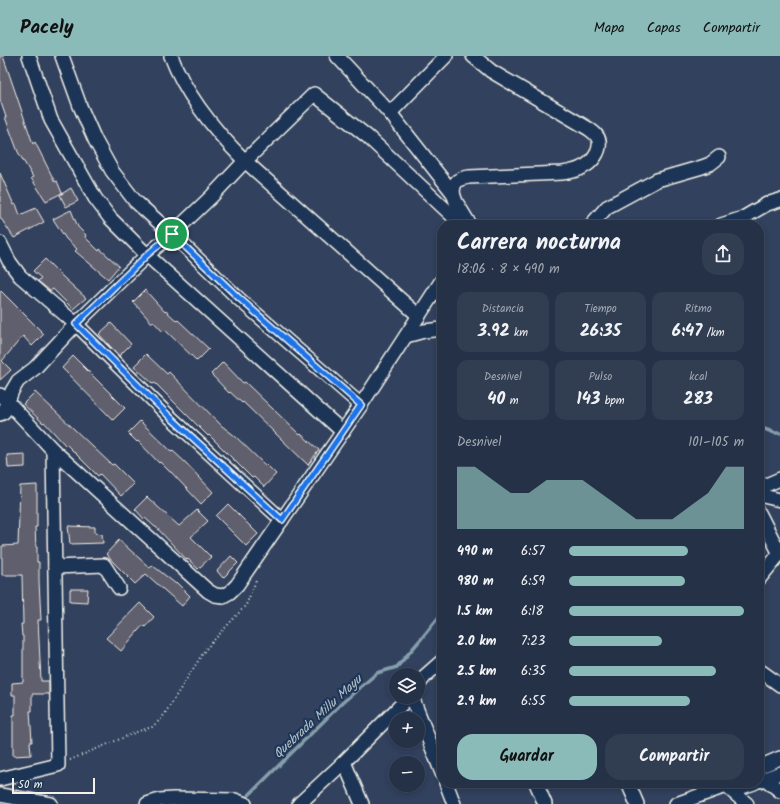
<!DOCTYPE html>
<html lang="es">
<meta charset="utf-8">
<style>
:root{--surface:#253146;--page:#313d51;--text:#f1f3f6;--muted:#a3a9b3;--line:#424c5f;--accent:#8bbbb9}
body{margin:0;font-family:Kalam,sans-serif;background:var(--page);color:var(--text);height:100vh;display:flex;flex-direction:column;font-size:15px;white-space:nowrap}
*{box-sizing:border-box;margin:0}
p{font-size:13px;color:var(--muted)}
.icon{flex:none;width:22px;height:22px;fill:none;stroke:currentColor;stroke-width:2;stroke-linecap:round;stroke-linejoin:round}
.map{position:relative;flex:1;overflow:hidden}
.drawer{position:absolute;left:437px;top:164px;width:327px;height:568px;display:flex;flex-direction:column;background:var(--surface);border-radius:16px;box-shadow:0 2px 6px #0003,0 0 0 1px var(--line)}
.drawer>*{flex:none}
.tools{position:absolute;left:389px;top:612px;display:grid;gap:8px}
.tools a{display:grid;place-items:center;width:36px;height:36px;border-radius:50%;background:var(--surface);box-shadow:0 2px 6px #0003,0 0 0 1px var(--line);font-size:20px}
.scale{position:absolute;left:12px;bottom:10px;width:83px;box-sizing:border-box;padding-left:4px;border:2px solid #f4f1e8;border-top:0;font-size:11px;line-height:14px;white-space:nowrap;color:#f4f1e8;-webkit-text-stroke:3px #1d3557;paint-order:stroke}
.pin{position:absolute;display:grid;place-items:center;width:34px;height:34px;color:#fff;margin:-17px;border:2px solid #fff;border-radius:50%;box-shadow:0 1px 4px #0007}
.round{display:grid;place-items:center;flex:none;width:42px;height:42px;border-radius:16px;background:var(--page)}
.summary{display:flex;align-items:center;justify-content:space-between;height:68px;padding:0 20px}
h1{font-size:22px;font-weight:800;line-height:30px}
.metrics{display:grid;grid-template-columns:repeat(3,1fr);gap:6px;height:68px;padding:4px 20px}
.metrics div{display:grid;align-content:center;border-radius:10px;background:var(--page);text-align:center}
.metrics b{font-size:17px;font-weight:800}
.metrics small{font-size:11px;font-weight:400}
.metrics p{font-size:11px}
.chart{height:112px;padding:8px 20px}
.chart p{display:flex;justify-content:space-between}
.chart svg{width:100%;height:72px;margin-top:4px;fill:var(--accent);opacity:.7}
.primary-button{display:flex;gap:8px;margin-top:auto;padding:8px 20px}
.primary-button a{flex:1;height:46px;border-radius:16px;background:var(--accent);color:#111;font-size:16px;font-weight:800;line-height:46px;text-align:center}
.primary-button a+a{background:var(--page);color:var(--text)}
ul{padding:0 20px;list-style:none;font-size:13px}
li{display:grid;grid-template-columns:64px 48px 1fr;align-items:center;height:30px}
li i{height:10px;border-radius:5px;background:var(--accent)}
header{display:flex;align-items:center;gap:24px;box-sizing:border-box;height:56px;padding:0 20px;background:var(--accent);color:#111}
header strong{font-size:19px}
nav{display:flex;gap:22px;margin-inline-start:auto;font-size:14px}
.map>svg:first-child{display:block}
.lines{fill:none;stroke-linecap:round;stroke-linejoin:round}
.stream{stroke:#869fab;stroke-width:3.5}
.building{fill:#615e6d;stroke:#f4f1e8}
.minor-casing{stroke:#f4f1e8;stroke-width:16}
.path{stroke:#f4f1e8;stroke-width:2;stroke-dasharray:1 3;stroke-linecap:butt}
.minor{stroke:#1d3557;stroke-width:13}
.route-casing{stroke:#fff;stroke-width:8}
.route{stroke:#1a73e8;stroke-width:5}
.labels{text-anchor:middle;stroke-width:4;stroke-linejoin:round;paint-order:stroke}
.water-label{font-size:13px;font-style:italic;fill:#b4c1c5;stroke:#1d3557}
</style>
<header>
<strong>Pacely</strong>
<nav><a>Mapa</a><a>Capas</a><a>Compartir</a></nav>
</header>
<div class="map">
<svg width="780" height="748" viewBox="0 0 780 748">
<rect width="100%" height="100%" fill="#31415e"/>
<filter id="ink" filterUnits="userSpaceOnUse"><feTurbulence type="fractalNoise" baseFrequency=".025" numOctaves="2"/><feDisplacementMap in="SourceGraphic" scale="8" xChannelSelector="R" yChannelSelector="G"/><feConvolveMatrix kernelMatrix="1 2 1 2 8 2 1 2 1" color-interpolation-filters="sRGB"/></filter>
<g filter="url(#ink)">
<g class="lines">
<g class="stream">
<path d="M759,371l16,6h5"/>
<path d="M244,744l98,-97 35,-30 20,-6 24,-28 21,-26"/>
</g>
</g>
<g class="building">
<path d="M0,0h3l30,88 2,-2 20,40 2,-1 5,12 -16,8 -15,-23 2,-1 -15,-25 -13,-35h1l-6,-17z"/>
<path d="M0,117l14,32 2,-1 4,11 16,-7 8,14 -30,16 -14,-21z"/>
<path d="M71,132l7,13 -12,6 -6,-12z"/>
<path d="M71,154l7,17 8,8 -1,2 14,14 1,-2 19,17 -11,13 -33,-28 2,-2 -11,-10 -13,-20z"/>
<path d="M45,203l20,20 21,19 -13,11 -20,-20 -3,2 -12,-10 3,-3 -8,-7z"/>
<path d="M0,234l44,44 -12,12 -9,-10 -21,25 9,9 -11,10z"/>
<path d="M145,234l20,22 1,-1 11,10 1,-1 31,29 -12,12 -32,-31 -2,2 -10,-11 -1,2 -19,-21z"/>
<path d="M111,267l20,21 -12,12 -20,-22z"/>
<path d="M146,298l21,20 2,-2 53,54 13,10 31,30 1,-1 9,9 -12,13 -10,-10 -2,1 -43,-43 -1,1 -53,-53 -2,1 -19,-18z"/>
<path d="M73,300l52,52 -12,12 -51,-52z"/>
<path d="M223,306l20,21 2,-1 55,53 1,-1 18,16 -11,15 -65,-63 -1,1 -12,-11 -1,1 -18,-19z"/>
<path d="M35,336l77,73 2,-1 20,20 -13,12 -21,-22 -2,2 -31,-31 -1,1 -22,-24 -1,1 -20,-19z"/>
<path d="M140,365l32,31 1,-1 13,12 27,29 -12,12 -30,-32h-1l-10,-10 -1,1 -21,-22 -1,1 -9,-9z"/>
<path d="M25,398v13l-17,1 -1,-13z"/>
<path d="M37,429v42h-2l1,20h1v15h2v19l2,39h-3l3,61h8v13h-17v17h-2l2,31h-2l1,13 -18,1v-41h2v-20h-3v-12l11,-1v-46h-1l-1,-12h2l-1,-49h-20v-29l16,-1 2,-59z"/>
<path d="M147,441l32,29 18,-16 11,11 -17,16 20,20 -13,12 -10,-10 -1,1 -31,-33h-1l-10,-9 -1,1 -9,-10z"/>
<path d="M228,448l30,30 -12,12 -30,-30z"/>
<path d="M68,470l27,1v6l7,1 1,9 -33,1z"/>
<path d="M119,484l31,28 2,-3 24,19 1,-1 13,13 -8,10 -36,-32 -11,10 -21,-21 -8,-9z"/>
<path d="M231,500l7,7 -15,15 -6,-7z"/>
<path d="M70,533h18l-1,13 -17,-1z"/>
<path d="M140,547l14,14 -9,10 -2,-2 -22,26 -15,-13z"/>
</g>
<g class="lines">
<defs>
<g id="minor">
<path d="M29,0l22,64 44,78 15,20 37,37 196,177"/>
<path d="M62,0l18,50 15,34 17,31 23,30 37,33 67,65 122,106"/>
<path d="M171,0c15,40 44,75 74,105l174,155"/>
<path d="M337,0l53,57 63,80 3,9 14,23"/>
<path d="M390,57l56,-57"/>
<path d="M453,137c1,-13 5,-14 16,-16l93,-4c7,-1 15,-2 21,-6 9,-4 18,-16 16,-26 -1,-6 -6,-9 -10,-12l-98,-58 -18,-15"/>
<path d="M591,169l16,-18 50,-27 45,-13 8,-3 9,-7"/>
<path d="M721,169l22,-7 24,-14 13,-4"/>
<path d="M0,187l9,18 11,15 56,48 92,91 114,105"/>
<path d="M406,280l18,-5 18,-2"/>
<path d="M0,339l8,7 45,48 155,141 7,4 8,1 7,-4 7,-7 124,-180 81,-125"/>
<path d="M0,358l4,-2 8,-21 6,-10 17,-13 41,-44 71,-69 25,-21 39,-37 34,-36 69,-67 54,43 90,84 11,4"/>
<path d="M759,432l21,-9"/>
<path d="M759,439l21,5"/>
<path d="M759,457l21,41"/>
<path d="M55,511l49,-2 15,23"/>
<path d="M759,523l21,-26"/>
<path d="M759,614l21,15"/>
<path d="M418,629l7,-9 17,-15"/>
<path d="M412,641l30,76"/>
<path d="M344,706l18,42"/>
<path d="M759,711l21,-9"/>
<path d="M0,723l58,-14 -5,-315"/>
<path d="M765,723l15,12"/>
<path d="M759,725l21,-8"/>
<path d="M446,727l8,21"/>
<path d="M536,727l9,21"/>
<path d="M628,727l9,21"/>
<path d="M724,727l2,3 21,18"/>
<path d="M726,730l16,1 12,-4"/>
<path d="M0,739l51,9"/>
<path d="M147,748l13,-4 13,-1 62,1 10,4"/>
<path d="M299,748l45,-42 65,-65"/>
<path d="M676,748l50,-18 3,-3"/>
</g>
</defs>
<use href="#minor" class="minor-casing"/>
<path class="path" d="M70,704l69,-29 13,-4 10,-9 43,-68 41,-45 10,-24"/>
<use href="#minor" class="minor"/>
</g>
</g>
<g class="lines" filter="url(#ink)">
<defs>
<path id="route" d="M172,178l67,64 122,107 -79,115 -114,-105 -92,-91 71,-69z"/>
</defs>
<use href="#route" class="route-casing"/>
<use href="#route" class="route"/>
</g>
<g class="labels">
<g class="water-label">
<text transform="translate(317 660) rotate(-43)" y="5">Quebrada Millu Mayu</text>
</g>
</g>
</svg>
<div class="tools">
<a><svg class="icon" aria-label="layers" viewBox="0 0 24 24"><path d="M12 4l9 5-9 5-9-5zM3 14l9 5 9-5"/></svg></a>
<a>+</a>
<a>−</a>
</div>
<div class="scale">50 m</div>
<div class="pin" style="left:172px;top:178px;background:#1e9e55"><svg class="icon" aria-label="arrive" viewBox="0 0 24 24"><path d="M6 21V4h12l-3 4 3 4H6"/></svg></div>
<section class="drawer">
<div class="summary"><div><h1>Carrera nocturna</h1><p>18:06 · 8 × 490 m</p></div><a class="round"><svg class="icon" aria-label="share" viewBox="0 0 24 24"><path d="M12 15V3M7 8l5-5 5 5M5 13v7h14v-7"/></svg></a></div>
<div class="metrics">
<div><p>Distancia</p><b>3.92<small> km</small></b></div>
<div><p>Tiempo</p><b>26:35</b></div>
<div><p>Ritmo</p><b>6:47<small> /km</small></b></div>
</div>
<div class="metrics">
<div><p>Desnivel</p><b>40<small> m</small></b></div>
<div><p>Pulso</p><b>143<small> bpm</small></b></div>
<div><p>kcal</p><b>283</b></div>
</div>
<div class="chart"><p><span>Desnivel</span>101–105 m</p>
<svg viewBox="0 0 160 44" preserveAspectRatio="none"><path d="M0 44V6L10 6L20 14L30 22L40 22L50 14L60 14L70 14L80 22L90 30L100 38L110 38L120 38L130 30L140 22L150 6L160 6V44z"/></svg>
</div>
<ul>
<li><b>490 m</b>6:57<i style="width:68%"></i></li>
<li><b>980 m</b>6:59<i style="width:66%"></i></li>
<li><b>1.5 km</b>6:18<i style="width:100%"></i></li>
<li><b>2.0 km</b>7:23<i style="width:53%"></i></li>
<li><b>2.5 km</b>6:35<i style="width:84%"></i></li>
<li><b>2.9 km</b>6:55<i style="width:69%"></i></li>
</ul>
<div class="primary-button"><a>Guardar</a><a>Compartir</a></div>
</section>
</div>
